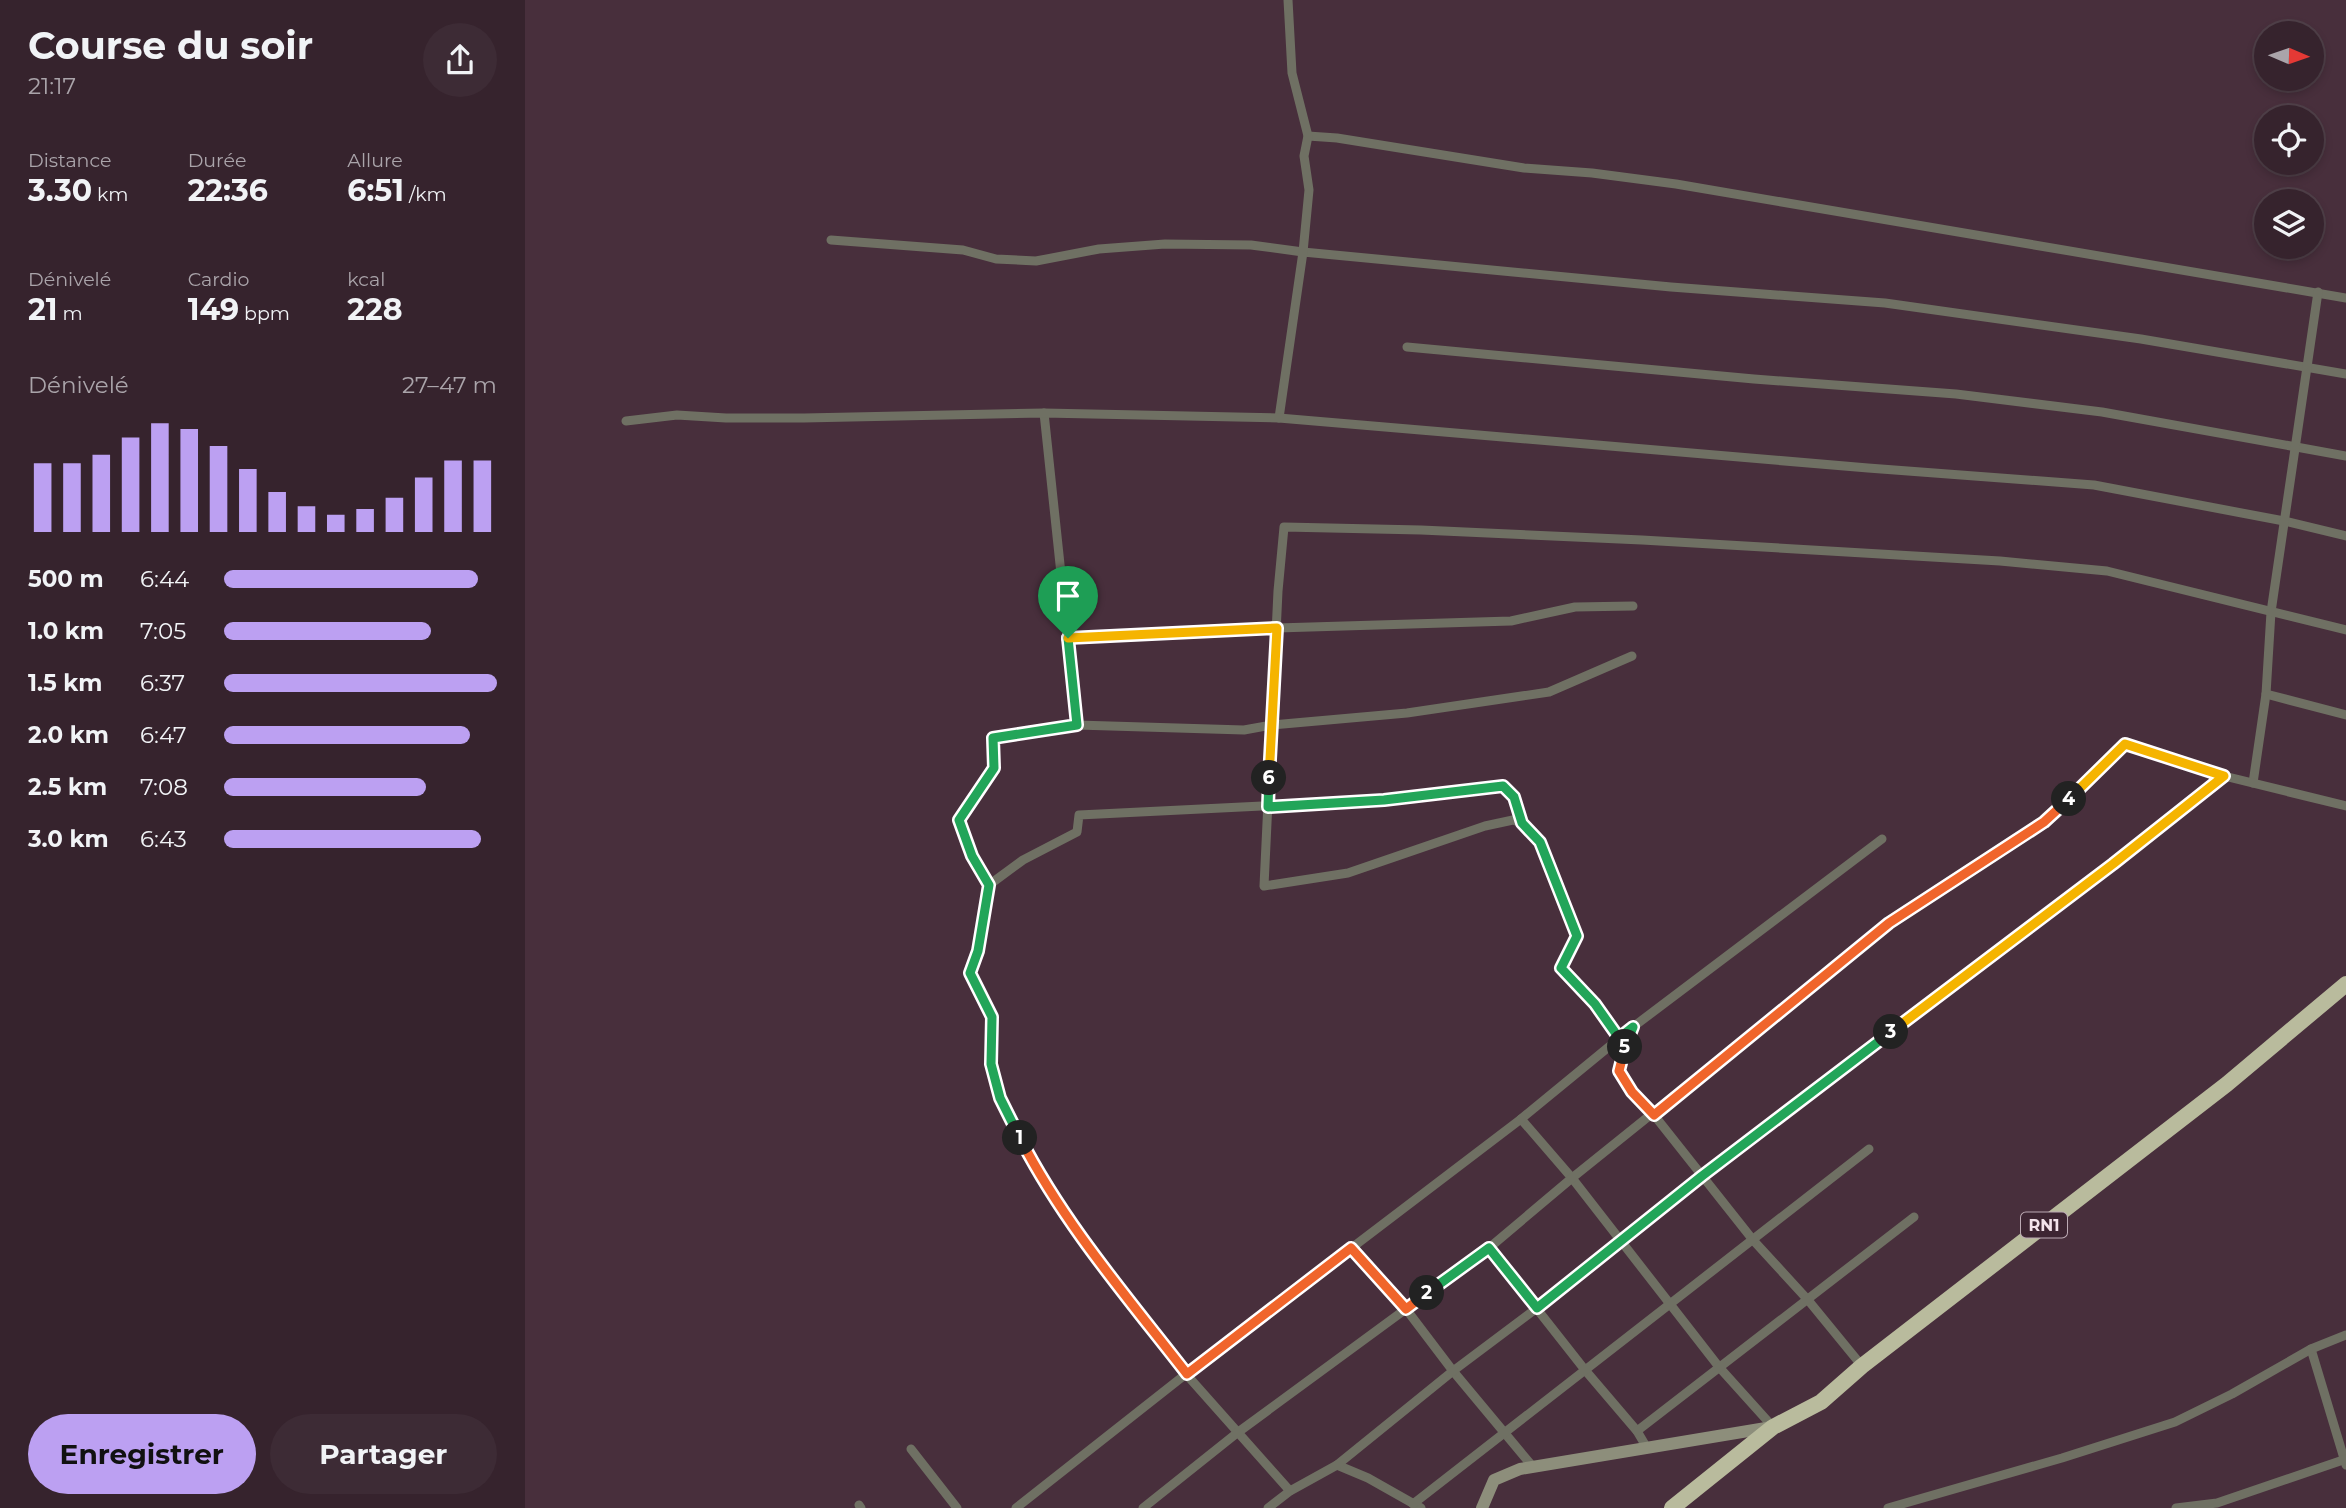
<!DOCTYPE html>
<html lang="fr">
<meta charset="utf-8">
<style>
:root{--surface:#36232d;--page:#3d2b35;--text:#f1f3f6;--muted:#aaa4aa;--line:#504049;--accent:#bca0f2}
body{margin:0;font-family:Montserrat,sans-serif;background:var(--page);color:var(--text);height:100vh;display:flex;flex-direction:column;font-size:26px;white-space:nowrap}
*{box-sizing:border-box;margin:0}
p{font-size:23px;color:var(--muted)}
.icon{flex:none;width:38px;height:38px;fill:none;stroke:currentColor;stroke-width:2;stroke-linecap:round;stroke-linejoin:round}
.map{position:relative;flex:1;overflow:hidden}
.drawer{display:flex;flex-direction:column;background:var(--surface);width:525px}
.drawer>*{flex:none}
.needle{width:46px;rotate:92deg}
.buttons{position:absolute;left:1729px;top:21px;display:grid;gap:14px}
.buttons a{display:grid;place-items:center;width:70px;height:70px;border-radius:50%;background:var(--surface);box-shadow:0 4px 10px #0003,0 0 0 2px var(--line);font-size:35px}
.pin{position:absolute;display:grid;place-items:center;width:60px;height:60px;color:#fff;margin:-72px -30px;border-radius:50% 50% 50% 0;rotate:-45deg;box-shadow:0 0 7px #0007}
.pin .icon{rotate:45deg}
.km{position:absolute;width:35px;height:35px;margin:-18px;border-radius:50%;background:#222;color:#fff;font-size:19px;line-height:35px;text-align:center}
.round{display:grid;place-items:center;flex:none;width:74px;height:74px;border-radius:37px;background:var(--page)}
.summary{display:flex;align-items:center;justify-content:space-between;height:119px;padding:0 28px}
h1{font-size:38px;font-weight:700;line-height:52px}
.metrics{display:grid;grid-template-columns:repeat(3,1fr);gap:10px;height:119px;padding:7px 28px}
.metrics div{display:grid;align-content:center}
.metrics b{font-size:30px;font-weight:700}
.metrics small{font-size:19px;font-weight:400}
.metrics p{font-size:19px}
.chart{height:196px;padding:14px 28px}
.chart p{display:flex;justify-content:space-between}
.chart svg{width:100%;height:126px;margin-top:7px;stroke:var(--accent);stroke-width:6}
.primary-button{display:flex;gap:14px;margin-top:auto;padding:14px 28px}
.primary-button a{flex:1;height:80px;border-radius:42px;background:var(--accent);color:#111;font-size:28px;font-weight:700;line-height:80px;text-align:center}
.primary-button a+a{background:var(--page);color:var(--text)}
ul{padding:0 28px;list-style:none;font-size:23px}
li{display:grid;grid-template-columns:112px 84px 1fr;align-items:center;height:52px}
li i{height:18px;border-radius:9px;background:var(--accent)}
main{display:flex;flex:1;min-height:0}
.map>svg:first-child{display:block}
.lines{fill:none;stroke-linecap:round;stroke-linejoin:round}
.street{stroke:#6f7063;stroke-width:9}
.secondary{stroke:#8d8e7b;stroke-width:12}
.highway{stroke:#b9bb9d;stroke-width:16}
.split-1-casing{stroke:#fff;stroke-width:14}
.split-2-casing{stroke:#fff;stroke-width:14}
.split-3-casing{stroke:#fff;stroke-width:14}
.split-4-casing{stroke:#fff;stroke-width:14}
.split-5-casing{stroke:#fff;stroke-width:14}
.split-6-casing{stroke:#fff;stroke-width:14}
.split-7-casing{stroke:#fff;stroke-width:14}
.split-1{stroke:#22a559;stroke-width:9}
.split-2{stroke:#f0652b;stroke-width:9}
.split-3{stroke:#22a559;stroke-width:9}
.split-4{stroke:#f5b400;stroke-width:9}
.split-5{stroke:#f0652b;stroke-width:9}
.split-6{stroke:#22a559;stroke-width:9}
.split-7{stroke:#f5b400;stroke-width:9}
.labels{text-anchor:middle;stroke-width:5;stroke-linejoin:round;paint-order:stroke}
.shield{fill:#3d2532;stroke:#bcaab4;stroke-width:2}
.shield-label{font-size:16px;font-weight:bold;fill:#f3e3eb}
</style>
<main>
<section class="drawer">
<div class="summary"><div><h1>Course du soir</h1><p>21:17</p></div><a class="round"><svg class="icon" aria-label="share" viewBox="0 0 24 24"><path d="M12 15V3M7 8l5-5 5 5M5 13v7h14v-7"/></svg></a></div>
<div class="metrics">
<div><p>Distance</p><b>3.30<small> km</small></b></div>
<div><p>Durée</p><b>22:36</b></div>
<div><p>Allure</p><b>6:51<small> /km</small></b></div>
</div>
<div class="metrics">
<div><p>Dénivelé</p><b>21<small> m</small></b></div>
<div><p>Cardio</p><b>149<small> bpm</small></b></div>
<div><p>kcal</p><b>228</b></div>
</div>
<div class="chart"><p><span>Dénivelé</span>27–47 m</p>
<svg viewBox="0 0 160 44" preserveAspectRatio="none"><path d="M5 44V20M15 44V20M25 44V17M35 44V11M45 44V6M55 44V8M65 44V14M75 44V22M85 44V30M95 44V35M105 44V38M115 44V36M125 44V32M135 44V25M145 44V19M155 44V19"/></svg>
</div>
<ul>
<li><b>500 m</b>6:44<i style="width:93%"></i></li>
<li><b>1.0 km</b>7:05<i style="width:76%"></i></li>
<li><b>1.5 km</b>6:37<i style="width:100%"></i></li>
<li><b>2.0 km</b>6:47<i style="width:90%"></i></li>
<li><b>2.5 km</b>7:08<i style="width:74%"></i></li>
<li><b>3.0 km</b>6:43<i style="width:94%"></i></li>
</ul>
<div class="primary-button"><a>Enregistrer</a><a>Partager</a></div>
</section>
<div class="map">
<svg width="1821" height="1508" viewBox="0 0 1821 1508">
<rect width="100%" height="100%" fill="#482f3c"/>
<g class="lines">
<g class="street">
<path d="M783,136l29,2 187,30 68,5 84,11 670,114"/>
<path d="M306,240l132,10 33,9 40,2 63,-12 66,-5 86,1 52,7 368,35 214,16 256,36 205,35"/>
<path d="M882,347l347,32 202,15 146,18 244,44"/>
<path d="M519,413l33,312 167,5 28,-5 135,-12 142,-21 83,-36"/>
<path d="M754,418l24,-166 6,-62 -5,-34 4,-20 -16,-63 -4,-73"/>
<path d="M101,421l51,-6 49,3h78l240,-5 235,5 589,50 226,17 190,36 62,15"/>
<path d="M543,638l209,-10 234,-7 64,-14 58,-1"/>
<path d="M1741,694l80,21"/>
<path d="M552,725l-84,13 1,30 -35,52 13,36 17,29 -11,67 -8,21 22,44 -1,47 10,34 28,58 29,48 128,170 104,117"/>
<path d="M1728,783l13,-89 5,-82 47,-320"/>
<path d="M997,823l-9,-3 -28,6 -137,47 -84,13 14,-295 6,-64 137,3 221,10 358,21 107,10 239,59"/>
<path d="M464,885l34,-25 54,-28 2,-17 305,-15 119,-14 11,11 8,26 18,19 37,94 -16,32 34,36 24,34"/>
<path d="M1106,1030l-6,15 -6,26 13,21 22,23 99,125 55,60 54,66"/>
<path d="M996,1119l51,59 147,189 54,60"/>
<path d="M826,1248l55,61 47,62 80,96"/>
<path d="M964,1248l96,122 52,61 10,17"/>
<path d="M1786,1349l35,116"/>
<path d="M1112,1431l277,-214"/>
<path d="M386,1449l46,59"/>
<path d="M812,1465l31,13 53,30"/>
<path d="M888,1504l456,-355"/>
<path d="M334,1505l2,3"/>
<path d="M491,1508l170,-134 335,-255 112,-92 249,-188"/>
<path d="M618,1508l94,-75 252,-185 83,-70 317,-255 155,-100 81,-79 99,32 122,30"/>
<path d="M743,1508l22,-17 47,-26 116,-94 84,-63 165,-132 411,-312 111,-88"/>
<path d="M1363,1508l174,-50 113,-36 57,-28 79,-45 35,-14"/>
<path d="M1651,1508l41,-5 129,-44"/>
</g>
<path class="secondary" d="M957,1508l12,-28 26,-11 252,-42"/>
<path class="highway" d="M1147,1508l101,-81 48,-25 41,-36 365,-282 119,-100"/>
</g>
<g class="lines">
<defs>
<path id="split-1" d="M495,1138l-20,-40 -9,-34 1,-47 -22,-44 8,-22 11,-66 -17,-29 -13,-36 35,-52 -1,-30 84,-13 -9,-87"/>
<path id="split-2" d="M495,1138c44,86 108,160 167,236l164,-126 55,61 21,-16"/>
<path id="split-3" d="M902,1293l62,-45 48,60 165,-132 189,-144"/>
<path id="split-4" d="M1366,1032l222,-168 111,-88 -99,-32 -56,55"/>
<path id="split-5" d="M1100,1047l-6,24 13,21 22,23 235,-192 155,-101 25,-23"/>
<path id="split-6" d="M744,778l-1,29 116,-7 119,-14 11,11 8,26 18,19 37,94 -16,32 34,36 24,34 14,-11 -8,20"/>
<path id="split-7" d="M543,638l209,-10 -8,150"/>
</defs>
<use href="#split-1" class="split-1-casing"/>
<use href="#split-2" class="split-2-casing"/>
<use href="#split-3" class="split-3-casing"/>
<use href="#split-4" class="split-4-casing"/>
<use href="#split-5" class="split-5-casing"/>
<use href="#split-6" class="split-6-casing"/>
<use href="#split-7" class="split-7-casing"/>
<use href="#split-1" class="split-1"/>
<use href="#split-2" class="split-2"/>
<use href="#split-3" class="split-3"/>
<use href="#split-4" class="split-4"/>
<use href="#split-5" class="split-5"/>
<use href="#split-6" class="split-6"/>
<use href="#split-7" class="split-7"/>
</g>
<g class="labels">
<rect class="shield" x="1496" y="1212.5" width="46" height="25" rx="5"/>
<g class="shield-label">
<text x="1519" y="1231">RN1</text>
</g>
</g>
</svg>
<div class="buttons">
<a><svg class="needle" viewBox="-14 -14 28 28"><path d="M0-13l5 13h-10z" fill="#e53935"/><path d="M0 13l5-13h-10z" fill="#aaa4aa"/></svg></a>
<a><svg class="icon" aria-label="locate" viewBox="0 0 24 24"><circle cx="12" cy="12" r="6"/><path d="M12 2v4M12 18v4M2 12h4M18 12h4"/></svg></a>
<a><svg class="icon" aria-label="layers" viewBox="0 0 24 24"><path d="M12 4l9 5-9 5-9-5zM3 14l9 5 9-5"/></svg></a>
</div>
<div class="pin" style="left:543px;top:638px;background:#1e9e55"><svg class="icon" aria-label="arrive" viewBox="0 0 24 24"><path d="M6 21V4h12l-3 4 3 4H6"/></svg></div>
<b class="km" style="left:495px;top:1138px">1</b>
<b class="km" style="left:902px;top:1293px">2</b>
<b class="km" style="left:1366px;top:1032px">3</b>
<b class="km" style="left:1544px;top:799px">4</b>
<b class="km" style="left:1100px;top:1047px">5</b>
<b class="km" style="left:744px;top:778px">6</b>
</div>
</main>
